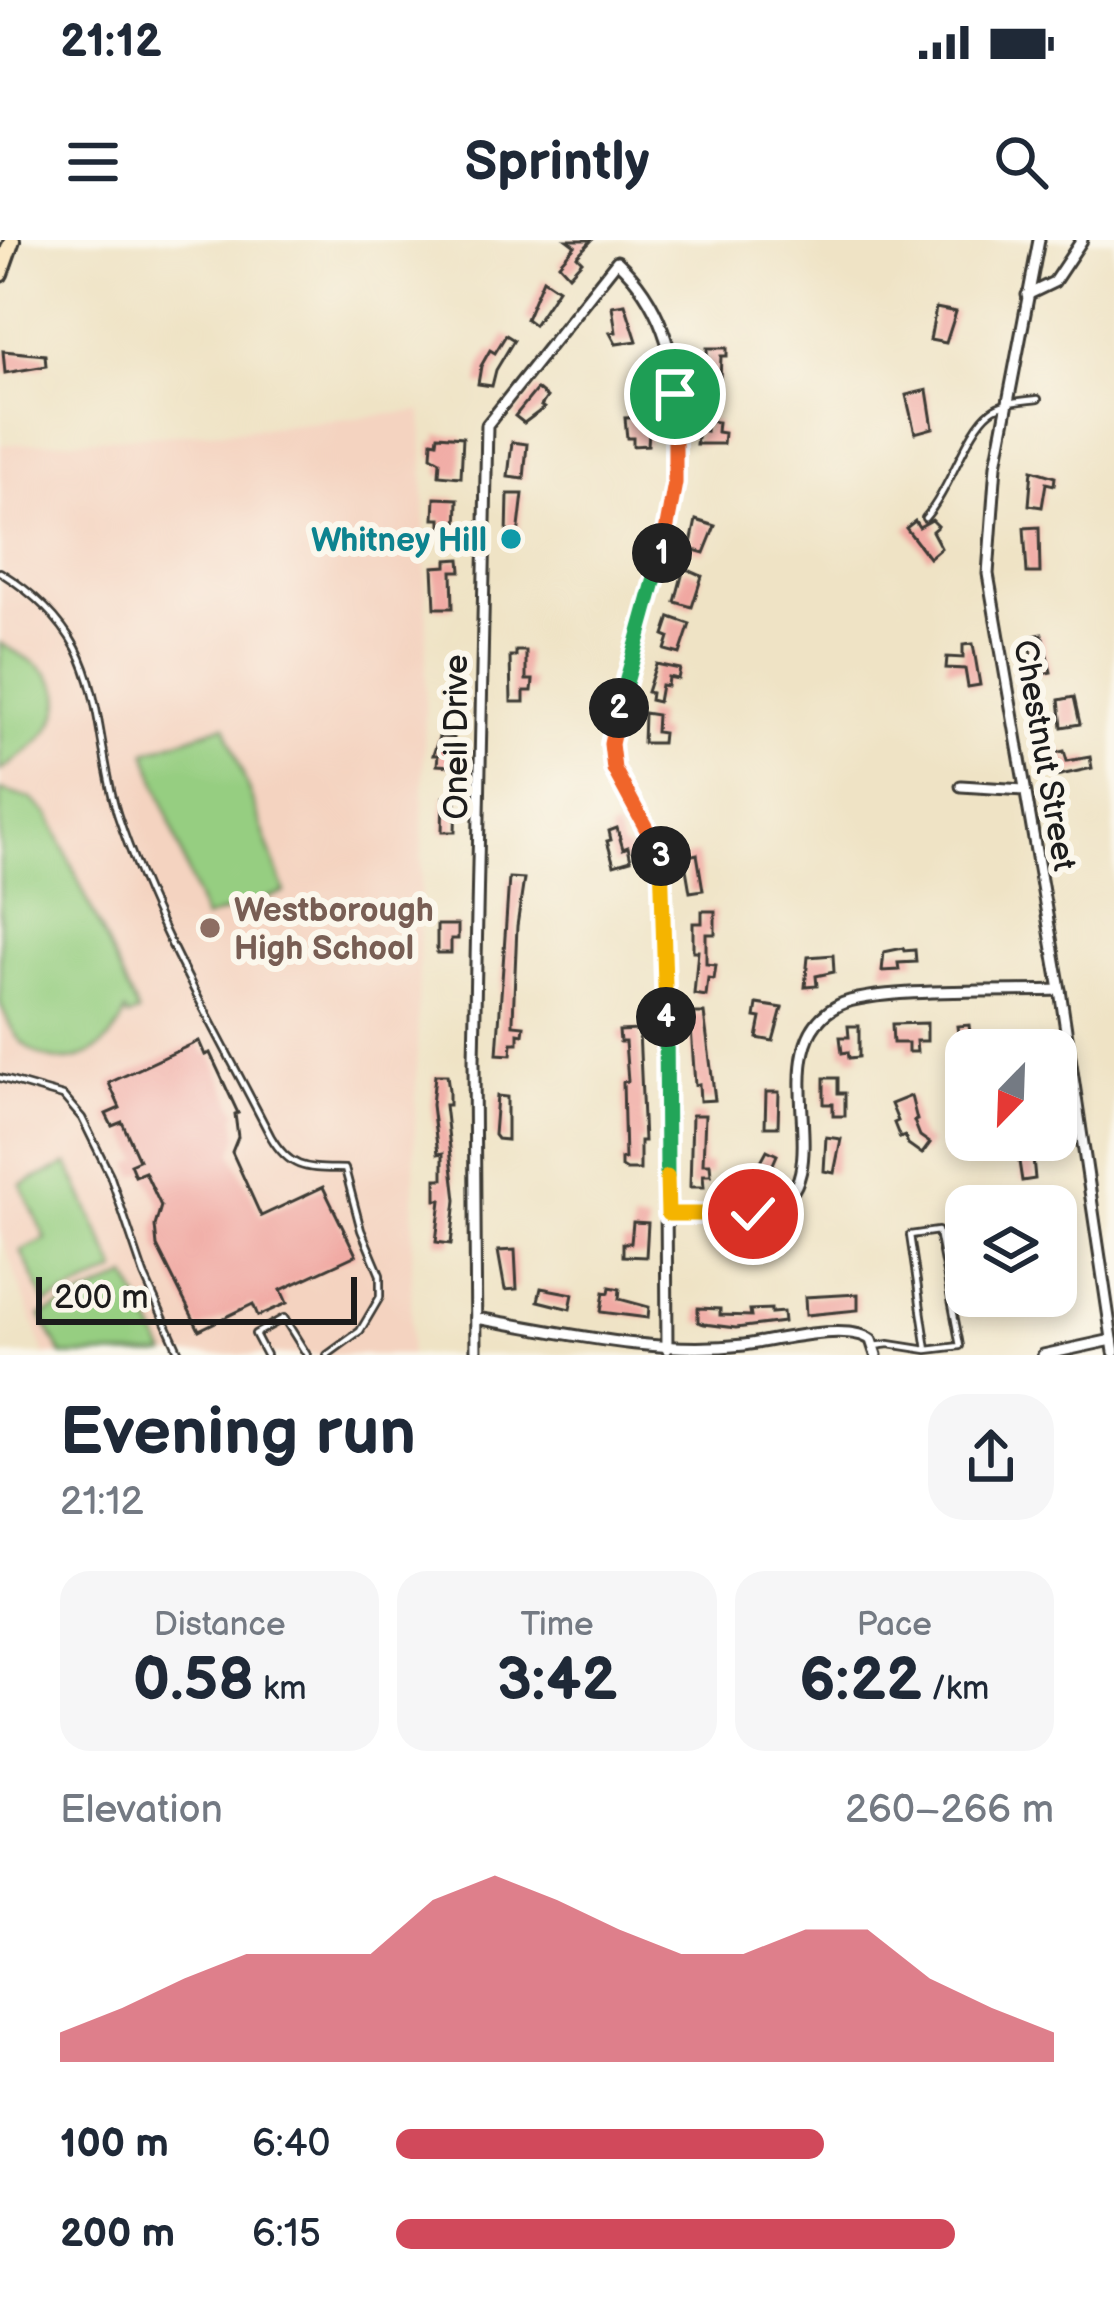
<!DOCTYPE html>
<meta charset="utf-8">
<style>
:root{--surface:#fff;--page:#f6f6f7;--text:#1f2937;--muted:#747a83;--accent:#d1495b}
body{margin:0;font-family:"Balsamiq Sans",sans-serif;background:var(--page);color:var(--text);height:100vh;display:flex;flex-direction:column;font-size:45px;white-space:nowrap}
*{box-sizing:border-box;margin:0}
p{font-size:39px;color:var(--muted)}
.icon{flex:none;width:66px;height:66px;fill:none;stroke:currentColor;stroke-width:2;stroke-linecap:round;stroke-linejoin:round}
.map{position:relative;height:1115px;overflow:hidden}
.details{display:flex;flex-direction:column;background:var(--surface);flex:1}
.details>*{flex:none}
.needle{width:78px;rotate:203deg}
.fabs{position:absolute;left:945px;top:789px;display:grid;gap:24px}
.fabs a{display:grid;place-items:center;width:132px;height:132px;border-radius:24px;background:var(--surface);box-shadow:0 6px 18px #0003;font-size:60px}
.scale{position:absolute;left:36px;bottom:30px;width:321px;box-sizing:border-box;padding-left:12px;border:6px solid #1c1c1c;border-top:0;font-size:33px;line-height:42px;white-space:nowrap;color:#1c1c1c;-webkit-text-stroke:9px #fbf7ec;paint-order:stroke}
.pin{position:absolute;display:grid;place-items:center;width:102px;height:102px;color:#fff;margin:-51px;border:6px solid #fff;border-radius:50%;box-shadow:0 3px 12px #0007}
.km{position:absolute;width:60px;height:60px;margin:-30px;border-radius:50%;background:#222;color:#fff;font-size:33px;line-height:60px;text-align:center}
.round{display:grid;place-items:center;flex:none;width:126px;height:126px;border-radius:36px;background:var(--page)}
.head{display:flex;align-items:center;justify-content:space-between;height:204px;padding:0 60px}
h1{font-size:66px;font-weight:800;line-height:90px}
.stats{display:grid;grid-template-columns:repeat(3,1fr);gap:18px;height:204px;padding:12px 60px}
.stats div{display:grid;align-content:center;border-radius:30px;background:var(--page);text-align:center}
.stats b{font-size:60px;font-weight:800}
.stats small{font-size:33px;font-weight:400}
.stats p{font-size:33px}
.chart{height:336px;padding:24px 60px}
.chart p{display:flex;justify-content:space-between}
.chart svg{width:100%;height:216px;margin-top:12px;fill:var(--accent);opacity:.7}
ul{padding:0 60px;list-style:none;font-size:39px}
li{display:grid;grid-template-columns:192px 144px 1fr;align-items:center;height:90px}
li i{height:30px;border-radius:15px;background:var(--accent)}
.status{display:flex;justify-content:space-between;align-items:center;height:84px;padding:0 60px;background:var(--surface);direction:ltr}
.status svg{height:33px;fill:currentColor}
header{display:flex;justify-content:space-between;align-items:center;height:156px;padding:0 60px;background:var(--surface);font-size:54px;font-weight:800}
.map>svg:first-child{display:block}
.built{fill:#f4d3c0}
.green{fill:#96ce81;stroke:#59754e;stroke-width:3}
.building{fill:#f0a7a1}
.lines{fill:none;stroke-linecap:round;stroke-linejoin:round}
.lane-casing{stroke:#3c3a35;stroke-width:10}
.street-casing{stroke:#3c3a35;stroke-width:15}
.secondary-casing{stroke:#3c3a35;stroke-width:20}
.lane{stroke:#fff;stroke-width:4.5}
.street{stroke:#fff;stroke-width:9}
.secondary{stroke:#fae7c3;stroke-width:14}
.split-1-casing{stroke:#fff;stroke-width:24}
.split-2-casing{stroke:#fff;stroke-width:24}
.split-3-casing{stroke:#fff;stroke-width:24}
.split-4-casing{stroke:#fff;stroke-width:24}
.split-5-casing{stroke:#fff;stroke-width:24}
.split-6-casing{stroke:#fff;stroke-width:24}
.split-1{stroke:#f0652b;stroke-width:15}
.split-2{stroke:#22a559;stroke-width:15}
.split-3{stroke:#f0652b;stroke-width:15}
.split-4{stroke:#f5b400;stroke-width:15}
.split-5{stroke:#22a559;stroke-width:15}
.split-6{stroke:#f5b400;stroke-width:15}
.culture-dot{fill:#0f9aa8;stroke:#fbf7ec;stroke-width:4.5}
.education-dot{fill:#8d6e63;stroke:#fbf7ec;stroke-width:4.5}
.labels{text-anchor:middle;stroke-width:12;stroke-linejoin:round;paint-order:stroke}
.culture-label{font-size:33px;font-weight:bold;fill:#0d838f;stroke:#fbf7ec;text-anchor:end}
.street-label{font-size:33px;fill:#1c1c1c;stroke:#fbf7ec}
.education-label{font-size:33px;font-weight:bold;fill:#785e54;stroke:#fbf7ec;text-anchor:start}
</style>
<div class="status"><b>21:12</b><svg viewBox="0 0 49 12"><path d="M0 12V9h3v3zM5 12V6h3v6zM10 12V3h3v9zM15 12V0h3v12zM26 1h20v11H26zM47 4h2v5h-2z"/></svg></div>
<header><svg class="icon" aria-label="menu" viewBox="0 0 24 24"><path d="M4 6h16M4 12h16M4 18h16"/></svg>Sprintly<svg class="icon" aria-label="search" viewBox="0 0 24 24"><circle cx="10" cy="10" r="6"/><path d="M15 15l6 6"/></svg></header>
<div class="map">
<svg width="1114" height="1115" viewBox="0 0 1114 1115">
<rect width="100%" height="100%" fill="#fbf7ec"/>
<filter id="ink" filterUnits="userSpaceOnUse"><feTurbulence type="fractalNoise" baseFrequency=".00833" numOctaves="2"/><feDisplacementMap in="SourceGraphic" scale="24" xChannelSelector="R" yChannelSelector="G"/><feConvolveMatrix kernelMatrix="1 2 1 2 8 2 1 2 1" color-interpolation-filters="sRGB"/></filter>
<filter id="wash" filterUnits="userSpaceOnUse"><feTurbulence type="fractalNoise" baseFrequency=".004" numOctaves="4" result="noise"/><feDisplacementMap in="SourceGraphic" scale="48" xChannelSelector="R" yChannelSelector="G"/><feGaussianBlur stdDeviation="2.7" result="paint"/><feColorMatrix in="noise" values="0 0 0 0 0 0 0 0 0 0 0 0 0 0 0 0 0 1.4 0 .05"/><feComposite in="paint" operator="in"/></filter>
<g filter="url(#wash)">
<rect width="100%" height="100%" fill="#efe3c5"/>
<path class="built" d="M422,171l5,212 -17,732h-365l-45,-122v-788l240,-15z"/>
<g class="green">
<path d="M0,403c13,8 29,15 41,25 48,39 -8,82 -41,103z"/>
<path d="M225,485l60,167 -81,27 -58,-167z"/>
<path d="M0,550l32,9 17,16 89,198 -10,4 -3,-5c-13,42 -64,65 -100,33 -13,-11 -18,-27 -25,-42z"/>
<path d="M68,924l49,107 -71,33 -25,-53 25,-12 -25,-54z"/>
<path d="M128,1037l38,78h-104l-21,-39z"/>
</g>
<g id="blocks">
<g class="building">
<path d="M567,0h25l-15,16 5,5 -13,14 -10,-11 16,-18z"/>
<path d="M543,39l15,10 -24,36 -8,-6z"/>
<path d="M625,64l12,37 -21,3 -6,-11 6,-1 -4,-26z"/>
<path d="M936,68l20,4 -10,31 -16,-3z"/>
<path d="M506,95l8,5 -18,30 -4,16 -14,-2 3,-18 9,-16 5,3z"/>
<path d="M707,108h20v8h-6l-1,23h-12z"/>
<path d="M3,111l42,4 1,11 -41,7z"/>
<path d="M537,149l10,8 -6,9 3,2 -20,15 -9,-7z"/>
<path d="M927,150l6,38 -18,5 -9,-38z"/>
<path d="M650,177l-2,28 -15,1v-8h-6l-2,-20z"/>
<path d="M706,181l12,1 -1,10 7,1 -1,11h-27l2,-14 8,1z"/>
<path d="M438,195l25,2 -2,40 -22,-2 1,-14 -9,-5 1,-15 5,1z"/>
<path d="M512,202l15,2 -3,35 -16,-2z"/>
<path d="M1032,230l23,7 -1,8 -8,-2 -4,24 -13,-2z"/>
<path d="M508,254h15l-5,42h-11z"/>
<path d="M435,258l23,1 -1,33h-16v-13h-7z"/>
<path d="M696,280l19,6 -11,27 -14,-4z"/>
<path d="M932,280l6,6 -6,5 9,17 -12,10 -23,-30 9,-7 4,6z"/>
<path d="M1039,287l1,46h-13l-3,-45z"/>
<path d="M460,319l1,12h-9l1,37h-18l-2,-41 14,-1v-6z"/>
<path d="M684,328l18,8 -10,31 -17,-5z"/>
<path d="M670,377l20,7 -10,30 -15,-4 4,-13 -5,-2z"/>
<path d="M1042,394l9,38 -14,3 -9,-38z"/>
<path d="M973,404l7,41 -12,2 -3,-18 -19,-1 1,-11 16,1v-13z"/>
<path d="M516,411h10v29h7l-1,11h-8v11h-13l-1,-46h6z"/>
<path d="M656,424l24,5 -2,10 -10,-2 -1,9 -6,-1 -3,17 -8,-2 1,-7 -4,-1z"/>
<path d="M1074,457l6,27 -18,3 -3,-27z"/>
<path d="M644,473l13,2 -1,17 7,1 -1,10h-19z"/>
<path d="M439,497l15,1 -2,28 -15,-1 1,-10h-5z"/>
<path d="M1064,511l3,10 23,-4 2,11 -36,8 -5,-22z"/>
<path d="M443,557h13l-1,35h-13z"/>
<path d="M617,588l6,21 5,-2 3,13 -17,5 -7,-24 4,-1 -2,-9z"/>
<path d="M697,614l6,36 -13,2 -6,-35z"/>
<path d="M509,638l15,1 -7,47 -4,94v5l11,1 -1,8 -5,-1v10h-6l-1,12 -14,-1z"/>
<path d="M702,671h13v23h-9v30l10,1 -2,14 -6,-1 -2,18 -12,-2 4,-43h-5v-28h9z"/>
<path d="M437,685h21v14h-7v14h-14z"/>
<path d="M903,708l1,3 11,-1 1,12 -18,1 1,7 -17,1 2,-19z"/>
<path d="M833,715l1,17 -18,4 1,10 -12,1 3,-30z"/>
<path d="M757,764l25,4 -9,33 -16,-3 4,-20 -6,-1z"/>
<path d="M690,773h14l11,87 -15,1 -1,-17 -4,1z"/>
<path d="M927,783v18h-11l1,11h-9v-9h-15l-1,-19z"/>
<path d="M969,785l1,8 10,-1 1,7 16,-2 1,11 -32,2 -1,-9 -6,1 -2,-16z"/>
<path d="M848,786h11v31l-10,1 -1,-6 -6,1 -2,-16h9z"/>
<path d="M639,790l5,111h-4v29h-14l-5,-3v-8h4l-2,-77 5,-1 -3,-39h-5l-1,-11z"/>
<path d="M199,801l6,14 5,-2 28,60 -3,1 3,23 -6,15 29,64 62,-29 33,68 -75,35 6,13 -29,13 -5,-12 -54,26 -42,-84 -2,-20 6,-20 -16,-34 -10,4 -5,-12 9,-4 -17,-38 -10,4 -6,-12 14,-6 -11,-25z"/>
<path d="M435,835h12l2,15v15h-4l11,95 -5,44 -15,-2 5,-42h-5v-21h7v-26l-5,1 -6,-49z"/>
<path d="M824,838h14v15h7v23h-12v-12h-9z"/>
<path d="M766,852h13l-1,35h-13z"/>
<path d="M497,856l10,1v43l-10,-1 -3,-4z"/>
<path d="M911,856l6,24 -3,1 6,15 10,7 -8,11 -14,-10 -3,-8 -5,2 -6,-15 4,-2 -7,-17z"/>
<path d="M692,875h13l-2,49h7l1,11h-8l1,12h-14z"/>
<path d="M826,897l15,2 -7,34 -10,-2z"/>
<path d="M1032,907l3,32 -13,2 -5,-32z"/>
<path d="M767,910l10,5 -15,34 -13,-6z"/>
<path d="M633,982l15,1 -2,34 -23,-1v-13h8z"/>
<path d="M515,1010l2,39 -12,1 -7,-39z"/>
<path d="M610,1047l10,2 -1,10 30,8 -1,11 -47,-6 3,-20 5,1z"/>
<path d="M541,1048l32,6 -3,15 -32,-8z"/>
<path d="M858,1054v16l-52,5 -1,-18z"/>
<path d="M698,1068l22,1v6l31,1 -1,-6 21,-1v4l12,-1 1,10 -48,6 -32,-4 -6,-2z"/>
</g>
</g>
</g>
<g filter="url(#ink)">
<use href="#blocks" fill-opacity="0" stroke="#3c3a35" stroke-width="3"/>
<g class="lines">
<defs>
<g id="lane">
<path d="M925,278c25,-28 42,-89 66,-107 13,-10 32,-10 47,-12"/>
<path d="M0,332c32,20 58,43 76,76 26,49 24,114 42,168 37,111 100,217 153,321 20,34 38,31 74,32l16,61 19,45v22l-20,34 -33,24"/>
<path d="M0,838l63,18 19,22 28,57 34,100 36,80"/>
<path d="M874,1106l15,-2 38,6 33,-4 -22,-115 -28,4 17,115"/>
<path d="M266,1115l-11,-21 29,-16 23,37"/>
</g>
<g id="street">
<path d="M1039,0l-43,225 -8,109 72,416 54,362"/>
<path d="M1027,55l27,-13 28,-42"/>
<path d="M961,546l63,4"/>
<path d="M668,974c32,0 72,7 102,-5 75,-29 -13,-163 69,-204 36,-18 173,-13 221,-15"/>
<path d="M476,1078c89,15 178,37 268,27 30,-4 104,-23 127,-5l5,15"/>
<path d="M476,1115l-2,-295 13,-635 130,-164c124,114 25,347 -6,483 1,49 47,83 53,131l3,474"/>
<path d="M1043,1115l69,-15"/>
</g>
<path id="secondary" d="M0,34l12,-34"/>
</defs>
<use href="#lane" class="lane-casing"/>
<use href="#street" class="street-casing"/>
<use href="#secondary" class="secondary-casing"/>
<use href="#lane" class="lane"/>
<use href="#street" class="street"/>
<use href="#secondary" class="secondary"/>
</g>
</g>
<g class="lines" filter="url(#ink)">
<defs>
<path id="split-1" d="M662,313l13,-70v-89"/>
<path id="split-2" d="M619,468l43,-155"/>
<path id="split-3" d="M619,468l-8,36 3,25 47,87"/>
<path id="split-4" d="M661,616l5,161"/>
<path id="split-5" d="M666,777l1,160"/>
<path id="split-6" d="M667,937l1,37h85"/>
</defs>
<use href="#split-1" class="split-1-casing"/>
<use href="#split-2" class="split-2-casing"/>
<use href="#split-3" class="split-3-casing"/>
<use href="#split-4" class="split-4-casing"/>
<use href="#split-5" class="split-5-casing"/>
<use href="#split-6" class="split-6-casing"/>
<use href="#split-1" class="split-1"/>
<use href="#split-2" class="split-2"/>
<use href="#split-3" class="split-3"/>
<use href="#split-4" class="split-4"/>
<use href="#split-5" class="split-5"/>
<use href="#split-6" class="split-6"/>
</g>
<circle class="culture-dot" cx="511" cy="299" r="12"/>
<circle class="education-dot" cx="210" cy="688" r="12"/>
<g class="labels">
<g class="culture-label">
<text x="487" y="311">Whitney Hill</text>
</g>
<g class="street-label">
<text transform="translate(455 497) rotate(-90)" y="12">Oneil Drive</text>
<text transform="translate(1046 515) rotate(80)" y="12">Chestnut Street</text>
</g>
<g class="education-label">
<text x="234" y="681">Westborough<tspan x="234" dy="38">High School</tspan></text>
</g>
</g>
</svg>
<div class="fabs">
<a><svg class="needle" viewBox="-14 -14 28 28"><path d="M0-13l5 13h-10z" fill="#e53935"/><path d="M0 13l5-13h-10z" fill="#747a83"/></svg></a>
<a><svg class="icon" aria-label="layers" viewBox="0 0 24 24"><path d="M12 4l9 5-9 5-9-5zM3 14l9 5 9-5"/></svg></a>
</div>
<div class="scale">200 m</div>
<div class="pin" style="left:675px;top:154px;background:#1e9e55"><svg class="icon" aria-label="arrive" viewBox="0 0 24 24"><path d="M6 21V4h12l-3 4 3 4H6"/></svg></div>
<div class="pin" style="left:753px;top:974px;background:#d93025"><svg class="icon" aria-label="check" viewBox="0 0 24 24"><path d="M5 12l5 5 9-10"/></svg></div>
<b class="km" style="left:662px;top:313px">1</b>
<b class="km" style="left:619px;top:468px">2</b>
<b class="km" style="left:661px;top:616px">3</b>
<b class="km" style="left:666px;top:777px">4</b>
</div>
<section class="details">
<div class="head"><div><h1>Evening run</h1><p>21:12</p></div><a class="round"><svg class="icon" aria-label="share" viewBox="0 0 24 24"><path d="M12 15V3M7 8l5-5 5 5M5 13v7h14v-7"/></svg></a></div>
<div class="stats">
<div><p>Distance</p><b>0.58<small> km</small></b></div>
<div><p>Time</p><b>3:42</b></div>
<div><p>Pace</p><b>6:22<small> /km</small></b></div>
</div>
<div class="chart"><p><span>Elevation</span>260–266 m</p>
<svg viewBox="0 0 160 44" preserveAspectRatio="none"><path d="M0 44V38L10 33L20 27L30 22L40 22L50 22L60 11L70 6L80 11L90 17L100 22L110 22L120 17L130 17L140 27L150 33L160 38V44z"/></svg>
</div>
<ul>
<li><b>100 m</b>6:40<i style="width:65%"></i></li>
<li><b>200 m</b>6:15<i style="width:85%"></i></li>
</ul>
</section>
